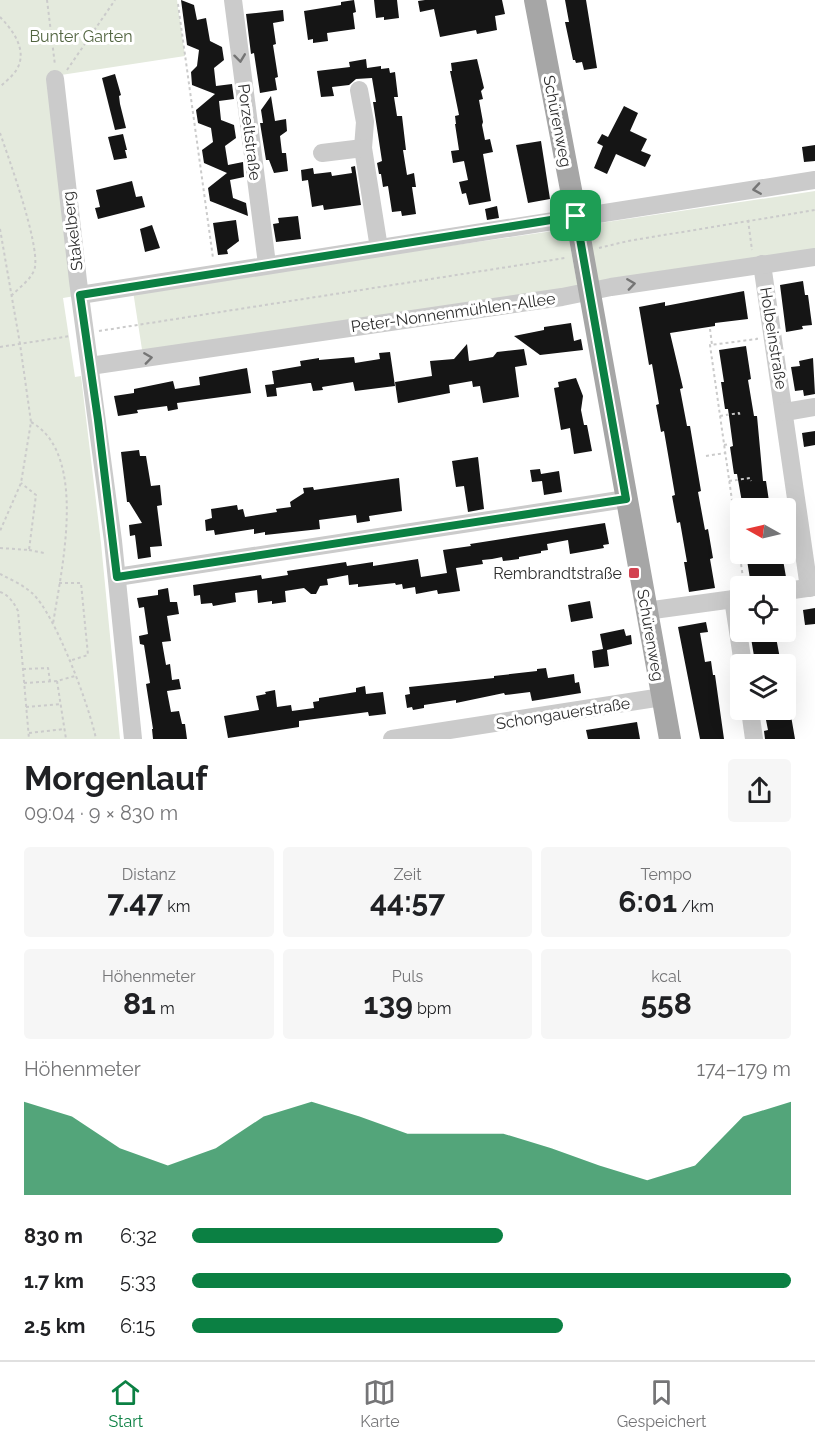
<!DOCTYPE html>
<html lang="de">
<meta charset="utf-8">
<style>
:root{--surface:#fff;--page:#f6f6f6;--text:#202124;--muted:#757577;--line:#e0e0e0;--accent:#0b8043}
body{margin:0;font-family:Raleway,sans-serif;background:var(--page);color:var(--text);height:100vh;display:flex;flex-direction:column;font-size:22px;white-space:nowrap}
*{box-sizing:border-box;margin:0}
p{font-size:20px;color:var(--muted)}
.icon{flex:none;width:33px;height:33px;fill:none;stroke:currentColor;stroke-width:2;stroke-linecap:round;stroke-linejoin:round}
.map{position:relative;height:739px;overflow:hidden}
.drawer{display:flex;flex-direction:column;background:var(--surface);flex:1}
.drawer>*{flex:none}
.needle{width:39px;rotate:278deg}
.buttons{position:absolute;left:730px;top:498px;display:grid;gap:12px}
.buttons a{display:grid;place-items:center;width:66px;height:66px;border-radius:6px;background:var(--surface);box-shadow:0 6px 24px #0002;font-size:30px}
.pin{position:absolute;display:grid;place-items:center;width:51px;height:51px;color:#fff;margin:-26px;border-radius:12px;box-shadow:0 3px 9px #0006}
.round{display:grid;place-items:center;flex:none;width:63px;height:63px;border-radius:6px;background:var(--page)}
.summary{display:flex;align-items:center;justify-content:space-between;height:102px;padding:0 24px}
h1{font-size:33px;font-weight:700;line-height:45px}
.metrics{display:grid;grid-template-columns:repeat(3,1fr);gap:9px;height:102px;padding:6px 24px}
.metrics div{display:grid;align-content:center;border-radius:6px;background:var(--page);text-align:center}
.metrics b{font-size:30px;font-weight:700}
.metrics small{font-size:16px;font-weight:400}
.metrics p{font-size:16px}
.chart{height:168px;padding:12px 24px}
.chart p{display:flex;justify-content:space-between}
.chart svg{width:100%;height:108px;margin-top:6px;fill:var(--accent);opacity:.7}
ul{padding:0 24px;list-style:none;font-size:20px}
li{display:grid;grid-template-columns:96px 72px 1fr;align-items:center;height:45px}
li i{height:15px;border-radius:8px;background:var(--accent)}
.menu{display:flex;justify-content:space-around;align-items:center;height:84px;border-top:2px solid var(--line);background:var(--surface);font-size:16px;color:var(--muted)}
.menu a{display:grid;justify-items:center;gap:3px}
.menu .selected{color:var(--accent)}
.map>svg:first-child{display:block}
.green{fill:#e4eadd}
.building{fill:#151515}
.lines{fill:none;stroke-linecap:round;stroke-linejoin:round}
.path{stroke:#cbcbcb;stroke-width:2;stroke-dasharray:3 3;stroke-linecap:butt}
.minor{stroke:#cbcbcb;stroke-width:18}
.major{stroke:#a6a6a6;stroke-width:22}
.oneway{stroke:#757575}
.route-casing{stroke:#fff;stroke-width:12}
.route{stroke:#0b8043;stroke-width:8}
.poi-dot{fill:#d34250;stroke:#fff;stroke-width:2}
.labels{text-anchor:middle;stroke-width:6;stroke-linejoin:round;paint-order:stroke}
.park-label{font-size:16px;fill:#526540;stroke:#fff}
.street-label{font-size:16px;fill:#2e2e2e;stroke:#fff}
.poi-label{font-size:16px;fill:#2e2e2e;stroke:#fff;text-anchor:end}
</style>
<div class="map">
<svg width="815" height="739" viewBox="0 0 815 739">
<rect width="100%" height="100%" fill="#fff"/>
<g class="green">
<path d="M0,0h177l8,56 -137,21 27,219 -12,2 12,79 6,-1 20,167 19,196h-120z"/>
<path d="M815,191v63l-216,33 -12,-62z"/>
<path d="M567,229l11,59 -435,68 -10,-65z"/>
</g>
<g class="building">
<path d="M181,0l13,5 3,15 9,-2 4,23 12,6 2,13 -10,8 2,18 16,-2 2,15 -15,2 2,19 13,5 2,13 -11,8 3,19 15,-3 1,15 -14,3 3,18 13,5 2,13 -38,-15 -2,-13 19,-15 -23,-10 -2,-13 11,-8 -2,-14 -13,-5 -2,-13 19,-16 -23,-9 -1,-13 6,-6 2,-16 -12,-5z"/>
<path d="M354,0l2,12 -3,1 2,16 -28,4 1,8 -15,2v-4l-5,1 -4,-29 37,-6v-3z"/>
<path d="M374,0h23l2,18 -15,2v-3l-8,1z"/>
<path d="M425,0h77l3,14 -10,2 2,14 -20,4 -1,-4 -36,7 -6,-28 -14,3 -2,-11z"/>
<path d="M565,0h21l11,68 -13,2 -2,-8 -6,1 -1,-3h-2l-8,-38h4z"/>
<path d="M283,10l1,11 -11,2 3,21 -3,1 5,32 -3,1 2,12 -17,3 -6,-40 -3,1 -5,-40z"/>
<path d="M366,59l1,9 14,-2v3l8,-1 1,5 5,-1 3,25h-4l3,19h5l4,34h-3l4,25 7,-2 2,14h-4l4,27 -14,2 -1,-5 -9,1 -4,-26 -5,1 -2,-13h-2l-2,-11 5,-2 -9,-59h3l-4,-24 -16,1 -7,6 -17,2 2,9 -13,1 -4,-26 33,-4 -1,-5z"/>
<path d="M477,59l7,29 -3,3 2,8 -4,1 4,22 -1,3 3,15 5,-1 3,13 -10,2 8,47 -22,4 -3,-12 -4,1 -3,-12 9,-2 -4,-19 -11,2 -2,-12 8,-1 -4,-26h1l-1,-8 4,-1 -9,-44h2l-1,-8z"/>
<path d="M115,74l6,21 -2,1 1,8 6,24 -11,2 -13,-52z"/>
<path d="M271,96l4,25 11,-2 1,12 -7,5 2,17h4l2,18 -14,2 -5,-13h-3l-6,-37h3l-2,-13z"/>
<path d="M624,106l14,7 -8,18 17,8 -6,12 10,4 -6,12 -29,-13 -9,20 -13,-6 9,-22 -6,-3 5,-9 6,3z"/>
<path d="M123,134l4,16h-2l2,8 -13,2 -6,-23z"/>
<path d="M541,141l9,58 -22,4 -12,-58z"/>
<path d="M815,145v16l-11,1 -2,-15z"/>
<path d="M355,166l6,39 -37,5 -1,-5 -11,2 -4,-27 -6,1 -1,-11 12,-2 1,6 17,-2 1,4 20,-3 -1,-6z"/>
<path d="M132,181l4,16 6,-1 3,11 -47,12 -3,-11 5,-1 -4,-17z"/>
<path d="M497,206l2,12 -12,2 -2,-11z"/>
<path d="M298,216l3,23 -25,3 -3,-18 6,-1 -1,-5z"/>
<path d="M236,220l3,21 -12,9 1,4 -10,1 -5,-32z"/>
<path d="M152,225l8,23 -15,4 -5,-23z"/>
<path d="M803,281l2,14h3l4,30 -10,1 1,3 -17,3 -6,-47z"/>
<path d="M744,291l4,28 -33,4v3l-45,7 13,55 -3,1 7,37h3l11,65 -3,1 7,38 3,-1 5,29 -3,1 5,29 -26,4 -5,-30h3l-7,-40 -3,1 -5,-27 3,-1 -11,-64 -3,1 -5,-27 3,-1 -7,-40 -3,1 -10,-58 26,-5v4z"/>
<path d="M571,323l3,18 7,-2 2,11 -43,5 -26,-19 30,-6v-3z"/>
<path d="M467,344l2,17 24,-4 4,-5 27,-3 3,16 -12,2 4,30 -36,6 -3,-17 -7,1 -1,-6 -23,4 1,8 -52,10 -3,-21 37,-6 -2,-15 24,-2z"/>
<path d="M746,346l5,33 -3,1 6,36h3l6,65h3l4,27h-27l-6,-34h-3l-4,-27 3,-1 -5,-37h-3l-4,-27h3l-5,-32z"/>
<path d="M390,352l5,34 -40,5 -2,-9 -31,5 1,3 -10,1 -2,-8h-2l-33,5 1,8 -10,1 -2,-12 9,-1 -2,-13 29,-5 -1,-5 19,-3v2l35,-3 1,6 25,-4 -1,-6z"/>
<path d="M813,358l2,36 -11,2 -1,-6 -8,1 -4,-24 9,-1 -1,-5z"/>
<path d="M247,368l4,25 -74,10 1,6 -10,2 -1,-5 -30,4 1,3 -20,3 -4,-20 20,-3v-4l39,-8 2,8 25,-4 -1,-8z"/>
<path d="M576,378l7,18 -2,14 3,15h3l5,26 -18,3 -4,-26 -9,2 -7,-42 5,-1 -1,-5z"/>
<path d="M815,431v14l-11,2 -2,-14z"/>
<path d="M139,450l1,6h6l5,30 9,-1 2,20 -5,1 5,40 -12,1 1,10 -13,2 -3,-24 -5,1 -1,-11 13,-2 -13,-21h-2l-6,-50z"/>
<path d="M478,457l6,52 -16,3 -4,-26 -8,1 -4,-26z"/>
<path d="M540,469l1,5 18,-3 3,21 -18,3 -2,-14 -10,1 -2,-12z"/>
<path d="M399,478l3,33 -33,5 1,5 -13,2 -1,-8 -37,5 1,9 -55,6v-3l-11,2v-5l-39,6 -1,-5 -8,1 -1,-11 7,-2 -1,-9 26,-4 1,5 5,-1 2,8 32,-5 -1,-3 15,-2 -1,-5 14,-9 -1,-5 10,-1 1,3z"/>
<path d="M605,523l4,21 -6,1 1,3 -34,6 -2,-14 -21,4 1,6 -7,1v2l-22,4v2l-16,2 -1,-4 -10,2 -10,1 1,4 -27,4 4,23 -22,3 -1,-4 -21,4 -1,-7 -12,2 -1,-5 -6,1 -1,-2 -37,4v-3l-9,1 -1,-10 -21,4 1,6 -8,1 -4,8h-5l-7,-6 -19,3 1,11 -14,2v-3l-14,2 -1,-13 -22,3 1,9 -23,4 -1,-3 -11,1 -1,-9 -6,1 -1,-11 68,-10 1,4 26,-4 -1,-4 59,-9 1,4 26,-4v4l45,-7 3,18 26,-4 -4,-23 28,-4 -1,-2z"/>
<path d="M746,554h36l4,23 -22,3 -1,-3 -13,2z"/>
<path d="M168,588l2,14h7l2,12 -12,2 4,25 -9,1 4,23 4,-1 2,16 7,-1 2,10 -14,2 4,21 8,-1 3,13h3l2,15h-34l-1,-10h1l-7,-45 4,-1 -6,-38 -4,-1 -1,-8 9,-2 -4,-27 -5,1 -2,-10 21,-3v-5z"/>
<path d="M590,601l3,17 -22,4 -3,-17z"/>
<path d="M815,608v16l-10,1 -2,-15z"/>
<path d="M706,622l2,10 -8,1 5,29 6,-1 2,14h2l9,64h-24l-22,-112z"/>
<path d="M624,629l2,7 5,-1 1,9 -25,6 2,16 -15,2 -2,-17 11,-2 -3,-15z"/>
<path d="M750,632h25l6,32h-11l-1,-5 -14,3z"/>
<path d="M546,668l2,10 26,-4 1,9 4,-1 2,11 -49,8 -2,-9 -25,3 -1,-2 -48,10v-3l-32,5v3l-11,2 -1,-3 -5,1 -2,-13 5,-1 -1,-7 85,-9v-2l43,-5v-2z"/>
<path d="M365,686l1,8 17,-2 3,22 -17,2 -1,-4 -69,9v6l-71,11 -4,-22 35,-6 -3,-14 10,-2 -1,-2 10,-2 2,17 14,-2 1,6 22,-3 -1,-6 6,-1v-3l37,-6v-4z"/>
<path d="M764,710h26l5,29h-30l-1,-8 4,-1z"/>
<path d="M637,722l3,17h-52l-2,-9z"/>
</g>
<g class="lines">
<g class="path">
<path d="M47,0l8,65"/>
<path d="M178,4l35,254"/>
<path d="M0,17c12,12 28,33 17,52 -4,7 -12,13 -17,18"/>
<path d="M67,70l48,-70"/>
<path d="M0,133c9,26 39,109 35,134 -2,11 -15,20 -23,28"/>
<path d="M748,220l4,30"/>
<path d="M0,229l20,115 11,78 -10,61 -21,48"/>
<path d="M599,248l29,-7 187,-31"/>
<path d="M710,329l2,16"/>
<path d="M99,331l466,-73"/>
<path d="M0,347l70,-11"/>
<path d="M720,416l19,-3 1,4"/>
<path d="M31,422c58,32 30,149 22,202"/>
<path d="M724,445l6,-1"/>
<path d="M706,456l19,-3"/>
<path d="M729,481l21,-3 1,3"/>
<path d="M733,510l8,-2"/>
<path d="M0,548l29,2 7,-55 -15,-12"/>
<path d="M29,550l15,3"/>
<path d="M0,574c10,5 23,11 32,19 23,20 58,115 64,146"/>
<path d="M59,583h22l7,72 -19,6"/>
<path d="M744,585l-34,-240 47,-6v-2"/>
<path d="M0,592c9,3 14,11 18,19l11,128"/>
<path d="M23,669l25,-1 2,13"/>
<path d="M57,681l9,58"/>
<path d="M24,683l33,-2 18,-5"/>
<path d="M26,707l35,-3"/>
<path d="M29,733l36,-4"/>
</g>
<g class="minor">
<path d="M233,0l34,264"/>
<path d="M55,79l23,202 35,260 20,198"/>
<path d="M359,90l6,32 -2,26 16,100"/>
<path d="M322,153l41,-5"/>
<path d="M762,264l47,324"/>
<path d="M80,295l735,-115"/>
<path d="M90,366l472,-69 49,-10 204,-30"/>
<path d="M785,412l30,-5"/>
<path d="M117,577l509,-78"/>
<path d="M786,591l29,-4"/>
<path d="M733,599l10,65"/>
<path d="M646,611l95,-13"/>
<path d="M750,710l4,29"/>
<path d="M392,739l270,-42"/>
</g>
<path class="major" d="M535,0l41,216 94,523"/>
</g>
<defs><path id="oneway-chevron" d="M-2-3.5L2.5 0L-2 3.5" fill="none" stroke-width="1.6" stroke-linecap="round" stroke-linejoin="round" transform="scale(1.5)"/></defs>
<g class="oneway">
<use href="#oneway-chevron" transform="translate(240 58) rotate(83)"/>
<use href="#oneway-chevron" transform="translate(757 189) rotate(171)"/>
<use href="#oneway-chevron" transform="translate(631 284) rotate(-8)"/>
<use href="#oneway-chevron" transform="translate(148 358) rotate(-8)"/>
</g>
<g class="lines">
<defs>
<path id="route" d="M576,216l50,283 -509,78 -19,-157 -18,-125z"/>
</defs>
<use href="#route" class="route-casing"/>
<use href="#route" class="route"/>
</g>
<rect class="poi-dot" x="628" y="567" width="12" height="12" rx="3"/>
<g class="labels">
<g class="park-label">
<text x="81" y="42">Bunter Garten</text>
</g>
<g class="street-label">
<text transform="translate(558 121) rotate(79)" y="6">Schürenweg</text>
<text transform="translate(250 132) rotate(83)" y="6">Porzeltstraße</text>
<text transform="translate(72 231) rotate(-97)" y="6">Stakelberg</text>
<text transform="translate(453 312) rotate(-8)" y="6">Peter-Nonnenmühlen-Allee</text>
<text transform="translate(774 338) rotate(81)" y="6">Holbeinstraße</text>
<text transform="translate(651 635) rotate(80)" y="6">Schürenweg</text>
<text transform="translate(563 713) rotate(-9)" y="6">Schongauerstraße</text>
</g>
<g class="poi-label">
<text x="622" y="579">Rembrandtstraße</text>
</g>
</g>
</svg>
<div class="buttons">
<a><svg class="needle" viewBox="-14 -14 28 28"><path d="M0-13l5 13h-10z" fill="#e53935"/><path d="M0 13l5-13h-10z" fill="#757577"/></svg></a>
<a><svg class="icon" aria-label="locate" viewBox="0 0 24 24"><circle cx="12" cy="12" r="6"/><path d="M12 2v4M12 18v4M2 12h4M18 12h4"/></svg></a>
<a><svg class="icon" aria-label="layers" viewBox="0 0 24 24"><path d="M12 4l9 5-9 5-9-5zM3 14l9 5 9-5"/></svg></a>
</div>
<div class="pin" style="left:576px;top:216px;background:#1e9e55"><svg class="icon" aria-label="arrive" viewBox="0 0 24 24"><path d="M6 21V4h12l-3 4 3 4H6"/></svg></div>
</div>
<section class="drawer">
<div class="summary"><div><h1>Morgenlauf</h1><p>09:04 · 9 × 830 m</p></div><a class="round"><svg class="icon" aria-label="share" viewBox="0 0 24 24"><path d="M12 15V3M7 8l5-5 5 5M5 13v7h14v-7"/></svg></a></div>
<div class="metrics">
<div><p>Distanz</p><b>7.47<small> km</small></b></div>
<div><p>Zeit</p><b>44:57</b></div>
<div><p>Tempo</p><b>6:01<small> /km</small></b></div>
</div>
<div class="metrics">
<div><p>Höhenmeter</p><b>81<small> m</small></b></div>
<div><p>Puls</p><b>139<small> bpm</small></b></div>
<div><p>kcal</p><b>558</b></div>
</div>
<div class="chart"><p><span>Höhenmeter</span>174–179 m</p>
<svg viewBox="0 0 160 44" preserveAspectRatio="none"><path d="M0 44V6L10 12L20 25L30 32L40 25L50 12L60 6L70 12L80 19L90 19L100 19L110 25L120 32L130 38L140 32L150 12L160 6V44z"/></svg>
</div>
<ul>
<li><b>830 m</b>6:32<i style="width:52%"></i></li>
<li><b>1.7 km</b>5:33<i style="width:100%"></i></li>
<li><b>2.5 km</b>6:15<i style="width:62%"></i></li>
</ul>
</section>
<nav class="menu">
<a class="selected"><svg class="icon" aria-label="home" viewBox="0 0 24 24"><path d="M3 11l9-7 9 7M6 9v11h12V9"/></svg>Start</a>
<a><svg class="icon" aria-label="map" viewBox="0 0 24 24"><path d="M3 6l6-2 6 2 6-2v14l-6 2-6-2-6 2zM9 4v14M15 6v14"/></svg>Karte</a>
<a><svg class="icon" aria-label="saved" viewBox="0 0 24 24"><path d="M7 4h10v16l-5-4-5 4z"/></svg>Gespeichert</a>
</nav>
